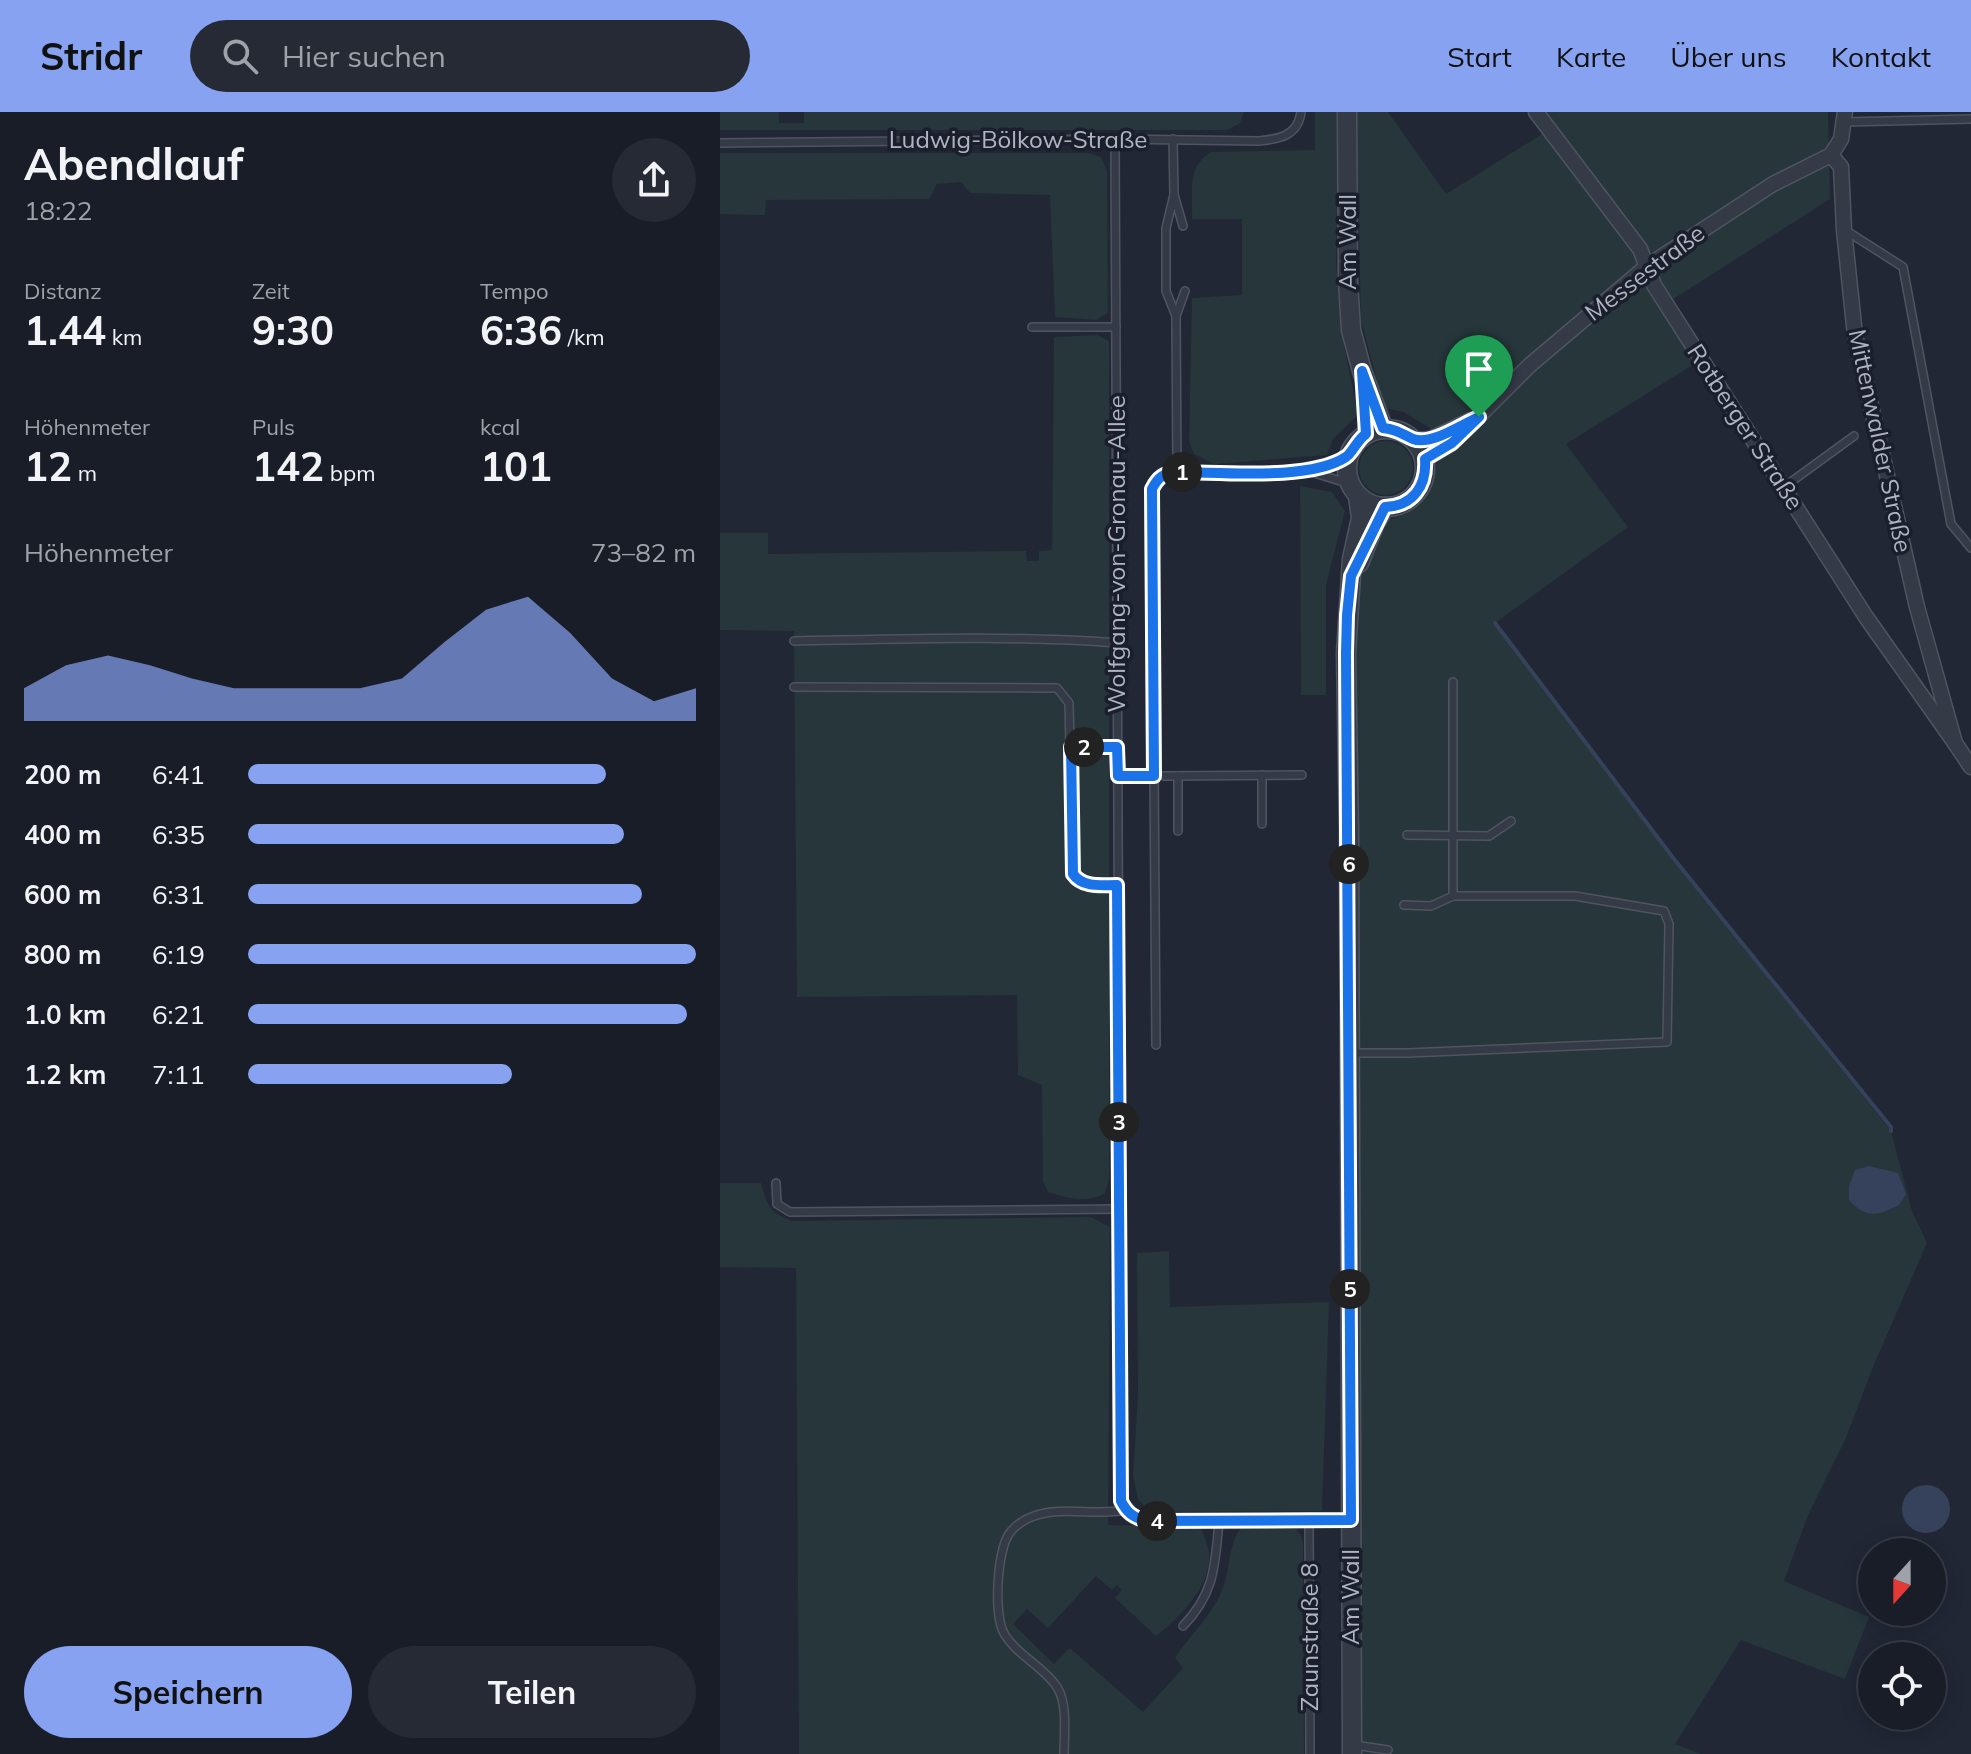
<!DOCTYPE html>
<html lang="de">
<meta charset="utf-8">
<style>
:root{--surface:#191d28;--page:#262a34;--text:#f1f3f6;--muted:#9fa2a8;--line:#373b45;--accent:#86a2f0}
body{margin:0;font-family:Mulish,sans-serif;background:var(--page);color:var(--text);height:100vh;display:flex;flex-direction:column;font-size:30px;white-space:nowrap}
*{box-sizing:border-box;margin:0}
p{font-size:26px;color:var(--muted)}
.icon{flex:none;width:44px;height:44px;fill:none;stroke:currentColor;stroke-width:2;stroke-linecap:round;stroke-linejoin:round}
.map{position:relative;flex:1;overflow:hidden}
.sheet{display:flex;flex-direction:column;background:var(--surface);width:720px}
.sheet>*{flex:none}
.needle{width:52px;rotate:201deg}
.tools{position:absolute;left:1138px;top:1426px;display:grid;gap:16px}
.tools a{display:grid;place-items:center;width:88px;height:88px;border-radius:50%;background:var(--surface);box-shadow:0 4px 20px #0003,0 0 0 2px var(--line);font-size:40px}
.pin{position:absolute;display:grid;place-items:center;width:68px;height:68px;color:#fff;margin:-82px -34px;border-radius:50% 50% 50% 0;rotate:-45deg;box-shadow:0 0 8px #0007}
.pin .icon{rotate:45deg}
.km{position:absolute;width:40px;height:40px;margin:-20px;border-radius:50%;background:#222;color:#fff;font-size:22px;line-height:40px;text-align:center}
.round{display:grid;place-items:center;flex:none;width:84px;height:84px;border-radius:42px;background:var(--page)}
.headline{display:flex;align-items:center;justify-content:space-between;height:136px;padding:0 24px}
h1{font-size:44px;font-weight:700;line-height:60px}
.metrics{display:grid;grid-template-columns:repeat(3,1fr);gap:12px;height:136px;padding:8px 24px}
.metrics div{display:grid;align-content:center}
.metrics b{font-size:40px;font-weight:700}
.metrics small{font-size:22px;font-weight:400}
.metrics p{font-size:22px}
.chart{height:224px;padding:16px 24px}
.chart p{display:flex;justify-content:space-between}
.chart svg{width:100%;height:144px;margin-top:8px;fill:var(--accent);opacity:.7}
.cta{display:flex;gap:16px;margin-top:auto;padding:16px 24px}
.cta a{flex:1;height:92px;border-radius:48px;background:var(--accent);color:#111;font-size:32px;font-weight:700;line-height:92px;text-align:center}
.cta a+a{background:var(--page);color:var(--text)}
ul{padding:0 24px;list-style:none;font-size:26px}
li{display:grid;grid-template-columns:128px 96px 1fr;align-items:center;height:60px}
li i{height:20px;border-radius:10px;background:var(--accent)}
header{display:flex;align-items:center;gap:48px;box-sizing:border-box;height:112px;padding:0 40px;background:var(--accent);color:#111}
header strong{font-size:38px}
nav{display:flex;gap:44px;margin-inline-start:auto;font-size:28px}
.search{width:560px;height:72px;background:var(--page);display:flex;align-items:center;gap:20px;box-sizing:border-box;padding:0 28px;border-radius:44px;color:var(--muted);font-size:30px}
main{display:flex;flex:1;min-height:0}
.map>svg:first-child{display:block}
.green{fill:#26363a}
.water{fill:#36415c}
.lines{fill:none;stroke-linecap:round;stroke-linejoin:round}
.stream{stroke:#36415c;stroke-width:4}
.service-casing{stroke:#4f5461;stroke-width:10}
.minor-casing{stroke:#4f5461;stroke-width:17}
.tertiary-casing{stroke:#4f5461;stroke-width:21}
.service{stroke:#343a46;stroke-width:7}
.minor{stroke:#343a46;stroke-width:14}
.tertiary{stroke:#343a46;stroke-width:18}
.route-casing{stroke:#fff;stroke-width:16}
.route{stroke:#1a73e8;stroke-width:10}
.labels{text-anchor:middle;stroke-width:7;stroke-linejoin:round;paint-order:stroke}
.street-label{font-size:24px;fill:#afb4c3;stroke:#1a1f2b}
</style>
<header>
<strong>Stridr</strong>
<div class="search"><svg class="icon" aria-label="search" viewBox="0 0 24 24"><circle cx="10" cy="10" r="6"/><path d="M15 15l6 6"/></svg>Hier suchen</div>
<nav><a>Start</a><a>Karte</a><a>Über uns</a><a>Kontakt</a></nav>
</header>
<main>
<section class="sheet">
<div class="headline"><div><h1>Abendlauf</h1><p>18:22</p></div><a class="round"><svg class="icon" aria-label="share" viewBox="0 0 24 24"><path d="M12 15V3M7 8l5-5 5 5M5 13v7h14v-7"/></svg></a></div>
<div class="metrics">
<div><p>Distanz</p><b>1.44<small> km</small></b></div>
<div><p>Zeit</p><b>9:30</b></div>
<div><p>Tempo</p><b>6:36<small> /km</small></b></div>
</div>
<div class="metrics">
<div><p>Höhenmeter</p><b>12<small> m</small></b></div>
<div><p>Puls</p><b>142<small> bpm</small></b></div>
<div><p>kcal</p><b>101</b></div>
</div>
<div class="chart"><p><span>Höhenmeter</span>73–82 m</p>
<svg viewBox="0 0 160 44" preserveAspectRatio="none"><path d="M0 44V34L10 27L20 24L30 27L40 31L50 34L60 34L70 34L80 34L90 31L100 20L110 10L120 6L130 17L140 31L150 38L160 34V44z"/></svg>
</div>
<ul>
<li><b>200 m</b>6:41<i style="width:80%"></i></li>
<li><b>400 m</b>6:35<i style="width:84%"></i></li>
<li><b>600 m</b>6:31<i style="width:88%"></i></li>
<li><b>800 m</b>6:19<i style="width:100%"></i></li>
<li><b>1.0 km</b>6:21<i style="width:98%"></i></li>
<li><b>1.2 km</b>7:11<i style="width:59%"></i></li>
</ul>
<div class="cta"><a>Speichern</a><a>Teilen</a></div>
</section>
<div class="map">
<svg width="1251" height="1642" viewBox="0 0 1251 1642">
<rect width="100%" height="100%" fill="#212735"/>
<g class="green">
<path d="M0,0h59v11h25v-11h440l-4,11 -13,7h-507z"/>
<path d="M595,0h23l-2,150 5,68 17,85 -25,24 -6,16 -113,9 -20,-10 -5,-13 3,-143 50,-3v-76h-50c1,-26 -6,-54 20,-67l103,-2z"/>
<path d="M636,0h32l58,82 101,-63 -11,-19h292l2,87 -158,101 35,56 -141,88 62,83 -133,96 179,236 217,272 21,80 15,32 -54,124 -28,73 -37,75 -24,66 85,36 -24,62 -104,-39 -66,104 26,10h-343l-2,-1163c7,-22 12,-53 31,-69 6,-6 16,-5 22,-11 23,-23 23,-52 21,-83l-27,-16 -19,-4 -23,-88z"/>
<path d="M0,41h368l13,4 6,14 1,142 -12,7 -41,-3 -5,-122 -80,-2 -9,-11 -24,2 -8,15 -163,1 -1,15 -45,-1z"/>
<path d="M377,223l12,6v838l-4,14c-15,11 -40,5 -57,-1l-5,-11 -1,-96 -24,-10 -1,-80 -220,2 -3,-366 -74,-1v-97h48v21l258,-3 1,10h12v-10l13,-1 2,-213z"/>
<circle cx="666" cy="356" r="27"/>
<path d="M580,374l32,6 13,19 -19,74v110h-25z"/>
<path d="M0,1071h41c7,25 8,29 32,38l298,-4 19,10 -2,298 93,2c2,8 7,17 8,25 3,34 -29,65 -53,84l-41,-38 7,-8 -5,-5 -5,5 -16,-14 -48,52 -21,-19 -14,15 41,40 16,-16 73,64 40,-44 -8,-10c16,-24 40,-46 49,-73 7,-21 4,-42 19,-60l53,4 5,6 2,8 1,211h-505l-3,-486 -76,-1z"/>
<path d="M449,1139l1,56 159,-5 -7,209 -159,1 -16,-3 -9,-10 -5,-23 5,-81 -1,-142z"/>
</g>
<g class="water">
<path d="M1149,1054l29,7 8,21 -7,11c-21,11 -33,14 -50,-5v-14l6,-16z"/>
<circle cx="1206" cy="1397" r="24"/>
</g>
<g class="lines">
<path class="stream" d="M775,511l179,236 217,268v4"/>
<defs>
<g id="service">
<path d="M1125,10l126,-3"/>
<path d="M395,27l6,1362c6,12 12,16 25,20l203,-1"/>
<path d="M453,27l1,56"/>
<path d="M0,31l395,-4 144,2c20,-2 39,-5 42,-29"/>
<path d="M463,114l-9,-31 -8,33v63l10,25 9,-25"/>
<path d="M1125,118l58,37 48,257 20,24"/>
<path d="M456,204l1,156"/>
<path d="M312,215h84"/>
<path d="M589,359l39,-15"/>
<path d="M1064,375l70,-51"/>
<path d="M74,529c108,-2 216,-6 323,2"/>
<path d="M733,570v214"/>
<path d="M74,575l263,1 12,15 4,171c10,14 28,11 44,11"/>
<path d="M351,635h46"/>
<path d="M542,663v49"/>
<path d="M398,664h36"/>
<path d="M444,664l138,-1"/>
<path d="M458,719v-55"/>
<path d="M687,723l82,1 22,-15"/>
<path d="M436,933l-4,-556c6,-12 12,-16 25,-17l131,-1 42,13"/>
<path d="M630,941h58l259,-11 2,-118 -5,-13 -89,-15h-122l-22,10 -27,-1"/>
<path d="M56,1071l1,21 13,8 329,-3"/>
<path d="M589,1409l1,233"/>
<path d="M463,1514c32,-33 32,-61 36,-105"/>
<path d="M634,1633l34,5"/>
<path d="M344,1642c0,-19 4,-50 -7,-67 -13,-20 -40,-32 -52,-52 -12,-18 -8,-84 4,-101 5,-8 16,-15 25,-18 28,-10 62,0 91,-6"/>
</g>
<g id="minor">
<path d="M816,0l104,137 14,36 212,332 89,126"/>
<path d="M1111,43l10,12 3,63 11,105 62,272 38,136 16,24"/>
<path d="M694,328l17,-1 40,-19"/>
<path d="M705,347l27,-16 78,-78 116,-98 127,-83 58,-29 10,-16 4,-27"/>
</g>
<g id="tertiary">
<path d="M627,0l1,169 3,49 11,41 21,57"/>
<circle cx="666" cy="356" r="39"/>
<path d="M639,451l16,-40 10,-16"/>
<path d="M632,1642l-3,-921 -3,-180 6,-94 9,-41 -3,-22"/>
</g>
</defs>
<use href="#service" class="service-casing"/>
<use href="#minor" class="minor-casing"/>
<use href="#tertiary" class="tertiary-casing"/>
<use href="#service" class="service"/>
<use href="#minor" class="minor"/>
<use href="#tertiary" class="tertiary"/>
</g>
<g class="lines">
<defs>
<path id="route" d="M642,259l21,57c13,1 19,6 30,11 18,7 49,-15 66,-22l-27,26 -27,16c2,27 -12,47 -40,48l-34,69 -4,39 -1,38 5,867 -205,1c-13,-4 -19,-8 -25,-20l-4,-616c-16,0 -34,3 -44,-11l-2,-127h46l1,29h36l-2,-287c6,-12 12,-16 25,-17 44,0 133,9 169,-15 7,-5 11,-17 20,-23z"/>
</defs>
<use href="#route" class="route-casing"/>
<use href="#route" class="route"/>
</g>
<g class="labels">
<g class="street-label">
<text x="298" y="36">Ludwig-Bölkow-Straße</text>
<text transform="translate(628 130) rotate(-90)" y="8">Am Wall</text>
<text transform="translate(925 161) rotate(-37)" y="8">Messestraße</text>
<text transform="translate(1025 315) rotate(57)" y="8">Rotberger Straße</text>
<text transform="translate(1160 329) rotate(78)" y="8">Mittenwalder Straße</text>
<text transform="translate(397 442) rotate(-90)" y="8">Wolfgang-von-Gronau-Allee</text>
<text transform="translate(631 1485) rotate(-90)" y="8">Am Wall</text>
<text transform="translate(590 1525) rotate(-90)" y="8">Zaunstraße 8</text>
</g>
</g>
</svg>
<div class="tools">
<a><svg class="needle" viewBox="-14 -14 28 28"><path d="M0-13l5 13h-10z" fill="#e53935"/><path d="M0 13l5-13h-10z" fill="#9fa2a8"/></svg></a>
<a><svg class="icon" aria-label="locate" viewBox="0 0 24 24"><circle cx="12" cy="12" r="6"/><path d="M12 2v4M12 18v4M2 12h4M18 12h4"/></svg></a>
</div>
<div class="pin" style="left:759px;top:305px;background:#1e9e55"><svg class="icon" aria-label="arrive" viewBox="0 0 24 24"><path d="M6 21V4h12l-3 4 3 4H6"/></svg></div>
<b class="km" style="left:462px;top:360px">1</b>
<b class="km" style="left:364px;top:635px">2</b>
<b class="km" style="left:399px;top:1010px">3</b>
<b class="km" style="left:437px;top:1409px">4</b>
<b class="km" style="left:630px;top:1177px">5</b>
<b class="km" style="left:629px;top:752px">6</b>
</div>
</main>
